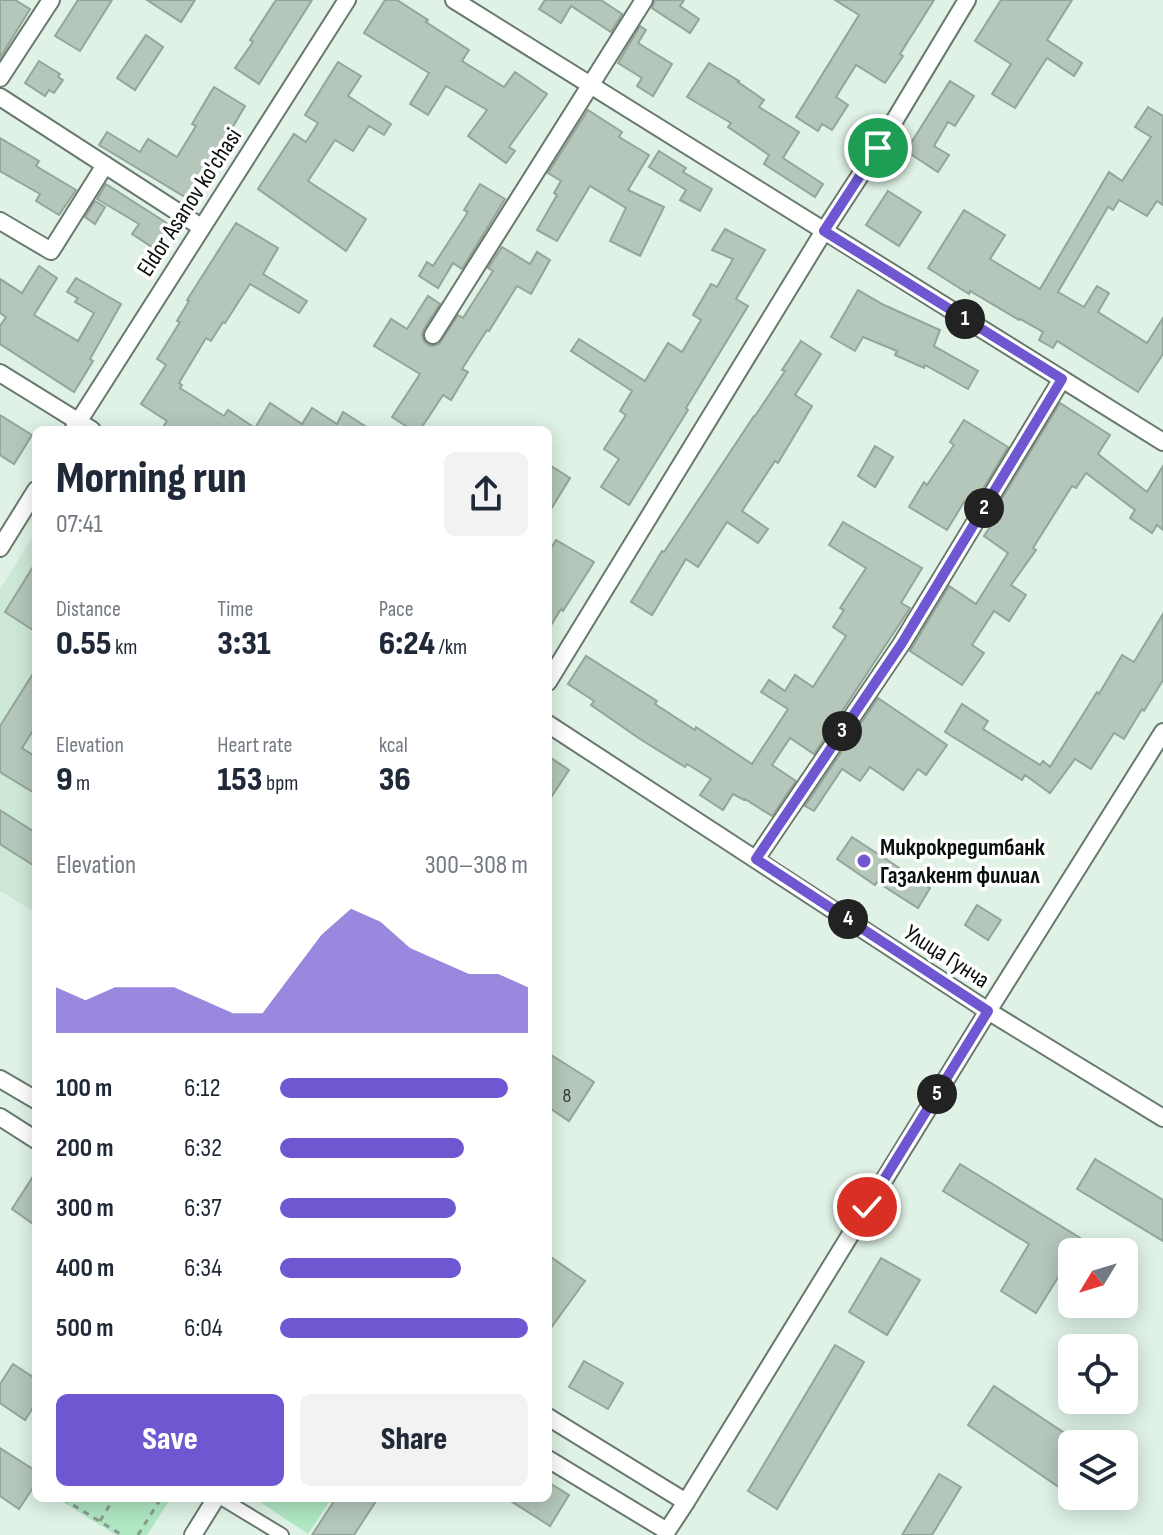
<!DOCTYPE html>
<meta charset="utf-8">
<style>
:root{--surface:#fff;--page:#f2f2f3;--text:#1f2937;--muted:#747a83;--accent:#6f57d1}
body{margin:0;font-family:"Sofia Sans Condensed",sans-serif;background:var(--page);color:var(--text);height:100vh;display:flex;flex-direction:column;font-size:30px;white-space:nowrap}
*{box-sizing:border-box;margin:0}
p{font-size:26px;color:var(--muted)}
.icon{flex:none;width:44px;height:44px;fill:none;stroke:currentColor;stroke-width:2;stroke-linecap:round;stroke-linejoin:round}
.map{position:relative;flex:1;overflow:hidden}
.side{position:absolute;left:32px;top:426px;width:520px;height:1076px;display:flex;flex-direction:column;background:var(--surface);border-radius:12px;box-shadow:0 4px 20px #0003}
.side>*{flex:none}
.needle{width:52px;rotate:232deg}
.controls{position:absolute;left:1058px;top:1238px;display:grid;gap:16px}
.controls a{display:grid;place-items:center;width:80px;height:80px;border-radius:12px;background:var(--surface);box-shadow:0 4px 20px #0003;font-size:40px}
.pin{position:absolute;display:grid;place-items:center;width:68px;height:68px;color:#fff;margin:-34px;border:4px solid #fff;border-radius:50%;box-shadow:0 2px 8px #0007}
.km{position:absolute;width:40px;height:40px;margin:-20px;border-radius:50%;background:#222;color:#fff;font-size:22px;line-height:40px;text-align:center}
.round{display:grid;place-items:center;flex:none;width:84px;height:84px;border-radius:12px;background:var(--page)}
.head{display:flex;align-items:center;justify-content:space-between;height:136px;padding:0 24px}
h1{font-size:44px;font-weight:800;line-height:60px}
.metrics{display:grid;grid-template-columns:repeat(3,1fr);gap:12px;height:136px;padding:8px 24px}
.metrics div{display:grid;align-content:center}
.metrics b{font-size:34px;font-weight:800}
.metrics small{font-size:22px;font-weight:400}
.metrics p{font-size:22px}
.chart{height:224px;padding:16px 24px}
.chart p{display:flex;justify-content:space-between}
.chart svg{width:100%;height:144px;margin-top:8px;fill:var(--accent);opacity:.7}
.action{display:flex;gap:16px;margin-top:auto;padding:16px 24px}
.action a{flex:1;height:92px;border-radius:12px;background:var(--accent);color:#fff;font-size:32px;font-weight:800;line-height:92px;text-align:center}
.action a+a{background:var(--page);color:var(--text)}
ul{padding:0 24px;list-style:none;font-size:26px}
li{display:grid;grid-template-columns:128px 96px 1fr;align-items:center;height:60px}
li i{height:20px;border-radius:10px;background:var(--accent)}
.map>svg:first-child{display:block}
.built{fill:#cee8d7}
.green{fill:#afe7c3}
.building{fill:#b5c7bb;stroke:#94a599;stroke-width:2}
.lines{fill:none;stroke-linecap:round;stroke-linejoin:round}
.pedestrian-casing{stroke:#68796e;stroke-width:16}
.minor-casing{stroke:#68796e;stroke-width:20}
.path{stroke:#8b998f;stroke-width:3;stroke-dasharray:6 6;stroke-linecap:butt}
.pedestrian{stroke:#fff;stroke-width:12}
.minor{stroke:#fff;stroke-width:16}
.route-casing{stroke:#fff;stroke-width:16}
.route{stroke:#6f57d1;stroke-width:10}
.poi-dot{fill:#6f57d1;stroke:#fff;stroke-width:3}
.labels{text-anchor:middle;stroke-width:7;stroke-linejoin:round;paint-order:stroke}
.number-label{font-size:20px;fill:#343d37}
.street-label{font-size:24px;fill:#090f0b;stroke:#fff}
.poi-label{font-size:24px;font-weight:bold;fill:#090f0b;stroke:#fff;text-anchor:start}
</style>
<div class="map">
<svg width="1163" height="1535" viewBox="0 0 1163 1535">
<rect width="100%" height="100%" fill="#dff2e5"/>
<path class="built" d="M36,532v381l-36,-22v-302z"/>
<g class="green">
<path d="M63,1498h108l-24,37h-31l-55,-34z"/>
<path d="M254,1498h78l-24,36z"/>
</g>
<g class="building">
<path d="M0,0h15l15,9 -30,49z"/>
<path d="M78,0h34l-32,51 -25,-15z"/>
<path d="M147,0h48l-14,22z"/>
<path d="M276,0h36l-53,84 -24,-16 18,-26 -3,-2z"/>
<path d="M385,0h12l31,20 -2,2 43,28 -7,11 42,26 11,-15 32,22 -38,53 6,4 -9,12 -38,-27 19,-26 -41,-24 -18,29 -18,-11 19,-31 -65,-40z"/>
<path d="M545,0h56l21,14 -11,18 -40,-26 -10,17 -22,-14z"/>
<path d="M655,0h29l-4,6 19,13 -9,14 -38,-25z"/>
<path d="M835,0h99l-34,54 3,2 -18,27 -29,-18 -20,32 12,8 -16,25 -10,-6 -4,7 -22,-14 63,-102z"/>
<path d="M1001,0h71l-25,40 35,23 -8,13 -27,-18 -32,50 -23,-14 19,-30 -36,-23z"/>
<path d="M640,26l6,4 -8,13 34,21 -19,32 -16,-10 5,-8 -24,-15z"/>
<path d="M146,35l17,12 -28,43 -18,-12z"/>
<path d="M39,61l21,13 -2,3 5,3 -9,13 -5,-3 -4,6 -20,-13z"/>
<path d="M338,62l23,14 -13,20 43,28 -7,11 -15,-9 -16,25 -18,-11 -27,41 58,38 -20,32 -88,-62 36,-55 12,8 12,-19 -13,-8z"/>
<path d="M709,63l30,18 -1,1 26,18 -5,7 40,25 -16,26 40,26 -8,13 -51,-33 5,-9 -41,-28 3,-4 -44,-26z"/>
<path d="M950,81l24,15 -19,30 -7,-4 -14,24 15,9 -11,17 -32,-21z"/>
<path d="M214,87l31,19 -55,94 -91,-55 8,-13 33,20 8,-13 29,18 19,-31 -4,-2z"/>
<path d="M1148,107l15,9v89l-6,-4 -10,15 -28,-16 -6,10 -5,-3 -50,85 26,15 13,-21 12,7 -11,19 49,31 16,-25v36l-25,38 -81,-51 -4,7 -14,-8 4,-8 -23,-13 -1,1 -49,-29 -1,3 -41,-26 36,-58 41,25 -15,24 50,30 69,-117 13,9 29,-44 -16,-10z"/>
<path d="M588,110l34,22 -3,5 30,18 -21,35 36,17 -24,49 -30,-15 16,-33 -36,-22 -33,55 -20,-11 20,-35 -3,-2 7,-12 -13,-8z"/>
<path d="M0,138l39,23 -3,5 40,24 -17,25 -23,-14 4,-7 -40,-23z"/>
<path d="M659,151l27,17 -3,4 29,17 -12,22 -20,-11 6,-10 -37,-23z"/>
<path d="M106,184l67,43 -15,24 -26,-17 7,-10 -42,-25z"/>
<path d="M480,184l25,15 -43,70 -9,-6 -15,25 -19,-12 8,-14 6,4 35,-54 -4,-2z"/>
<path d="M888,191l33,21 -22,34 -33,-21z"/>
<path d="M95,201l10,6 -10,17 -10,-7z"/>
<path d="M236,223l42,25 -15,26 44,27 -8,12 -49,-29 -25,39 -2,-1 -12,19 -5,-3 -27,45 3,2 -2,3 44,28 4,-6 27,18 15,-25 32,21 10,-16 25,16 6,-12 28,18h-210l6,-9 -26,-17 25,-39 -9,-6 23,-37 -3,-1 12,-20 -2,-1z"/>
<path d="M725,229l40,21 -29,49 12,7 -62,102 2,2 -59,95 -28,-18 18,-28 -15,-10 22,-34 -6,-4 12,-20 -61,-40 8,-12 66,42 23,-38 14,9 19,-32 -8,-5 18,-31 6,3 16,-28 -21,-9z"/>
<path d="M502,247l28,17 7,-12 13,8 -19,34 -14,-8 -28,45 -2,-1 -25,39 6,3 -17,28 -8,-5 -23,35h-8l-20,-13 28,-43 -46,-28 17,-27 16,10 21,-33 12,8 -16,25 -2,6 2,6 4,4 5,1 6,-2 19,-29 5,3 30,-47 -5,-3z"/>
<path d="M39,266l18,12 -23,37 44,26 16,-28 -19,-11 3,-4 -11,-6 9,-14 45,26 -31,55 3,2 -19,31 -74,-48v-18l6,-9 -6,-4v-34l22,14z"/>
<path d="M858,290l26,15 56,25 -6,16 44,25 -10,18 -43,-24 -1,3 -29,-13 2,-4 -34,-14 -8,14 -24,-14z"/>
<path d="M801,341l20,13 -26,41 17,11 -34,57 -3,-2 -33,50 26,18 -10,14 -31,-21 -29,45 -12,-8 -34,56 -21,-13 31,-51 2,1 90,-136h1l30,-45 -3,-1z"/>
<path d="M1060,403l50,32 -12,19 49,38 16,-26v64l-6,-5 -5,8 -22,-15 5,-8 -49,-37 -10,15 -4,-2 -39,62 3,2 -25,35 15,10 -17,26 -15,-10 -22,34 12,8 -22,32 -52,-34 39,-65 27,18 32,-51 -24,-17 19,-28 -5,-3z"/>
<path d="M0,415l32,20 -18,29 -14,-9z"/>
<path d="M964,420l44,27 -28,47 -2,-2 -9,14 -5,-4 -17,28 -38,-23 15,-25 3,3 27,-40 -4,-3z"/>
<path d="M875,446l18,11 -18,30 -17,-11z"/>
<path d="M548,464l22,14 -22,36z"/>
<path d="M843,522l79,46 -21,35 9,5 -96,146 -24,-16 -18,27 24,16 -24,35 -27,-17 -1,1 -11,-6 -10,16 -23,-15 11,-16 -24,-15 -2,3 -45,-28 -49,-34 3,-4 -26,-17 18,-28 71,45 -2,3 40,26 1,-3 56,37 36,-55 -27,-17 8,-12 16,11 10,-16 18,12 33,-51 -13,-9 11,-17 -4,-2 26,-40 -37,-23z"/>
<path d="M556,540l38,22 -31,49 -2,-2 -13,21v-77z"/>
<path d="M36,562v70l-31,-20z"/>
<path d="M1163,614v66l-19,31 -2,-2 -18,30 -10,-6 -23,36 -16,-10 -25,34 -25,-18 -3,5 -77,-48 17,-28 26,17 -5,8 57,36 3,-4 7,6 47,-75 2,2 23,-39 12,7z"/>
<path d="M36,669v57l-14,22 14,9v37l-36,-22v-46z"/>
<path d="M878,698l69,47 -21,30 -8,-6 -15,21 -33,-23 -10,14 -18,-12 -28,42 -9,-5z"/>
<path d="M548,756l21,14 -21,32z"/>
<path d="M0,810l36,23v34l-36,-23z"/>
<path d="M852,837l78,51 -12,20 -41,-26 -2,3 -38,-26z"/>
<path d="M977,905l24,15 -13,20 -23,-15z"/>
<path d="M548,1053l46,29 -25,39 -21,-14z"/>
<path d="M1095,1159l68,41v41l-86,-52z"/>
<path d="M960,1164l143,88h-31v18l-7,-4 -29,47 -35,-22 28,-47 -86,-53z"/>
<path d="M36,1172v54l-24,-17z"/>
<path d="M548,1255l37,26 -37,51z"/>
<path d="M881,1258l39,22 -33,55 -38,-23z"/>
<path d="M835,1345l29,17 -87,147 -29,-18z"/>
<path d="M584,1361l39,22 -15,26 -39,-22z"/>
<path d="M13,1364l23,15v24l-11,17 -25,-17v-19z"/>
<path d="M994,1386l78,52v58l-104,-71z"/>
<path d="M0,1448l36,23v12l-17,26 -19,-13z"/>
<path d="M939,1474l22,13 -29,48h-30z"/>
<path d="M548,1482l21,13 -19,31 -44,-28h42z"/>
<path d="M336,1498h42l-24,37h-42z"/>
</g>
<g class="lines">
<defs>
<path id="pedestrian" d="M221,1498l61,37"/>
<g id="minor">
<path d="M454,0l709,442"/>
<path d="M0,78l51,-78"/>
<path d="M0,97l201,130"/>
<path d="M0,221l51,30 54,-86"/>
<path d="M433,335l211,-335"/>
<path d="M0,373l92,57"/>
<path d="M73,430l274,-430"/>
<path d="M0,548l36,-58"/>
<path d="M548,682l276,-451 54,-83 89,-148"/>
<path d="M548,724l440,287 175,107"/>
<path d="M756,859l146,-216 160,-264"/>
<path d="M0,1079l36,21"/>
<path d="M0,1117l36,23"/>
<path d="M548,1417l138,85 -19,29 -119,-72"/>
<path d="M686,1502l302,-491 175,-279"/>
<path d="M193,1535l23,-37"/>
</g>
</defs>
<use href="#pedestrian" class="pedestrian-casing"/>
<use href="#minor" class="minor-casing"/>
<g class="path">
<path d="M66,1498l-1,2 57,35"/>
<path d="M100,1521l14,-23"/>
<path d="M138,1535l23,-37"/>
</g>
<use href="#pedestrian" class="pedestrian"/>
<use href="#minor" class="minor"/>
</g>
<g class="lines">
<defs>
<path id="route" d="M867,1207l121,-196 -232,-152 146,-216 160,-264 -238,-148 54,-83"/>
</defs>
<use href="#route" class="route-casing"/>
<use href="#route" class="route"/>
</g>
<circle class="poi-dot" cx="864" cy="861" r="8"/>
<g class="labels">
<g class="number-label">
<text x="567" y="1102">8</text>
</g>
<g class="street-label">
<text transform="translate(189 202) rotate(-57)" y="8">Eldor Asanov ko'chasi</text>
<text transform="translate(947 956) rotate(33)" y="8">Улица Гунча</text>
</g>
<g class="poi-label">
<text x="880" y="855">Микрокредитбанк<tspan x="880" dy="28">Газалкент филиал</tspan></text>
</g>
</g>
</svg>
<div class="controls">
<a><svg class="needle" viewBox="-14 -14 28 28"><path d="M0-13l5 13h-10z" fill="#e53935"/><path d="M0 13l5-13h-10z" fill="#747a83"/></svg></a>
<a><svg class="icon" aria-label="locate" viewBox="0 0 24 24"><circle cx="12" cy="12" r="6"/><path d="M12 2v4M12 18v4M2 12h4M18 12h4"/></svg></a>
<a><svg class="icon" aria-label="layers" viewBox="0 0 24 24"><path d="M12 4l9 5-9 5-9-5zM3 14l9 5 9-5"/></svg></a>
</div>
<div class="pin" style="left:878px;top:148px;background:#1e9e55"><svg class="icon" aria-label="arrive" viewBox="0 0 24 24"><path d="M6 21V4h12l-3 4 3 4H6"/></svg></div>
<div class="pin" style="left:867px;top:1207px;background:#d93025"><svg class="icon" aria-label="check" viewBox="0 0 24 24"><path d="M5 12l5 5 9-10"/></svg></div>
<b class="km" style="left:965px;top:319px">1</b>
<b class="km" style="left:984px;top:508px">2</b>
<b class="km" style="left:842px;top:731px">3</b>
<b class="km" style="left:848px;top:919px">4</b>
<b class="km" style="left:937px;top:1094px">5</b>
<section class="side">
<div class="head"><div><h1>Morning run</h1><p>07:41</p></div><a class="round"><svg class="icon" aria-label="share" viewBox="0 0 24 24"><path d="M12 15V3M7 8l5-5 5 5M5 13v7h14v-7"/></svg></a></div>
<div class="metrics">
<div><p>Distance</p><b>0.55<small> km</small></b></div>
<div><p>Time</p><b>3:31</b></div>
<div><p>Pace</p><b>6:24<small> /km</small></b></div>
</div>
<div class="metrics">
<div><p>Elevation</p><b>9<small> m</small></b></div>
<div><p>Heart rate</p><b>153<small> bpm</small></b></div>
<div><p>kcal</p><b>36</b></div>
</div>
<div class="chart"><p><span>Elevation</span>300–308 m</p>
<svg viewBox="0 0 160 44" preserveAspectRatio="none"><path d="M0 44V30L10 34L20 30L30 30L40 30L50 34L60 38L70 38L80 26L90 14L100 6L110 10L120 18L130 22L140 26L150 26L160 30V44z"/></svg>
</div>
<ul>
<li><b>100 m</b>6:12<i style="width:92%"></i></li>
<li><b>200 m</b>6:32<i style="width:74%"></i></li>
<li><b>300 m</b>6:37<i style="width:71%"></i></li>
<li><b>400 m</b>6:34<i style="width:73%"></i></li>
<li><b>500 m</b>6:04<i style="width:100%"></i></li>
</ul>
<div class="action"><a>Save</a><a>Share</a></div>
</section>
</div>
